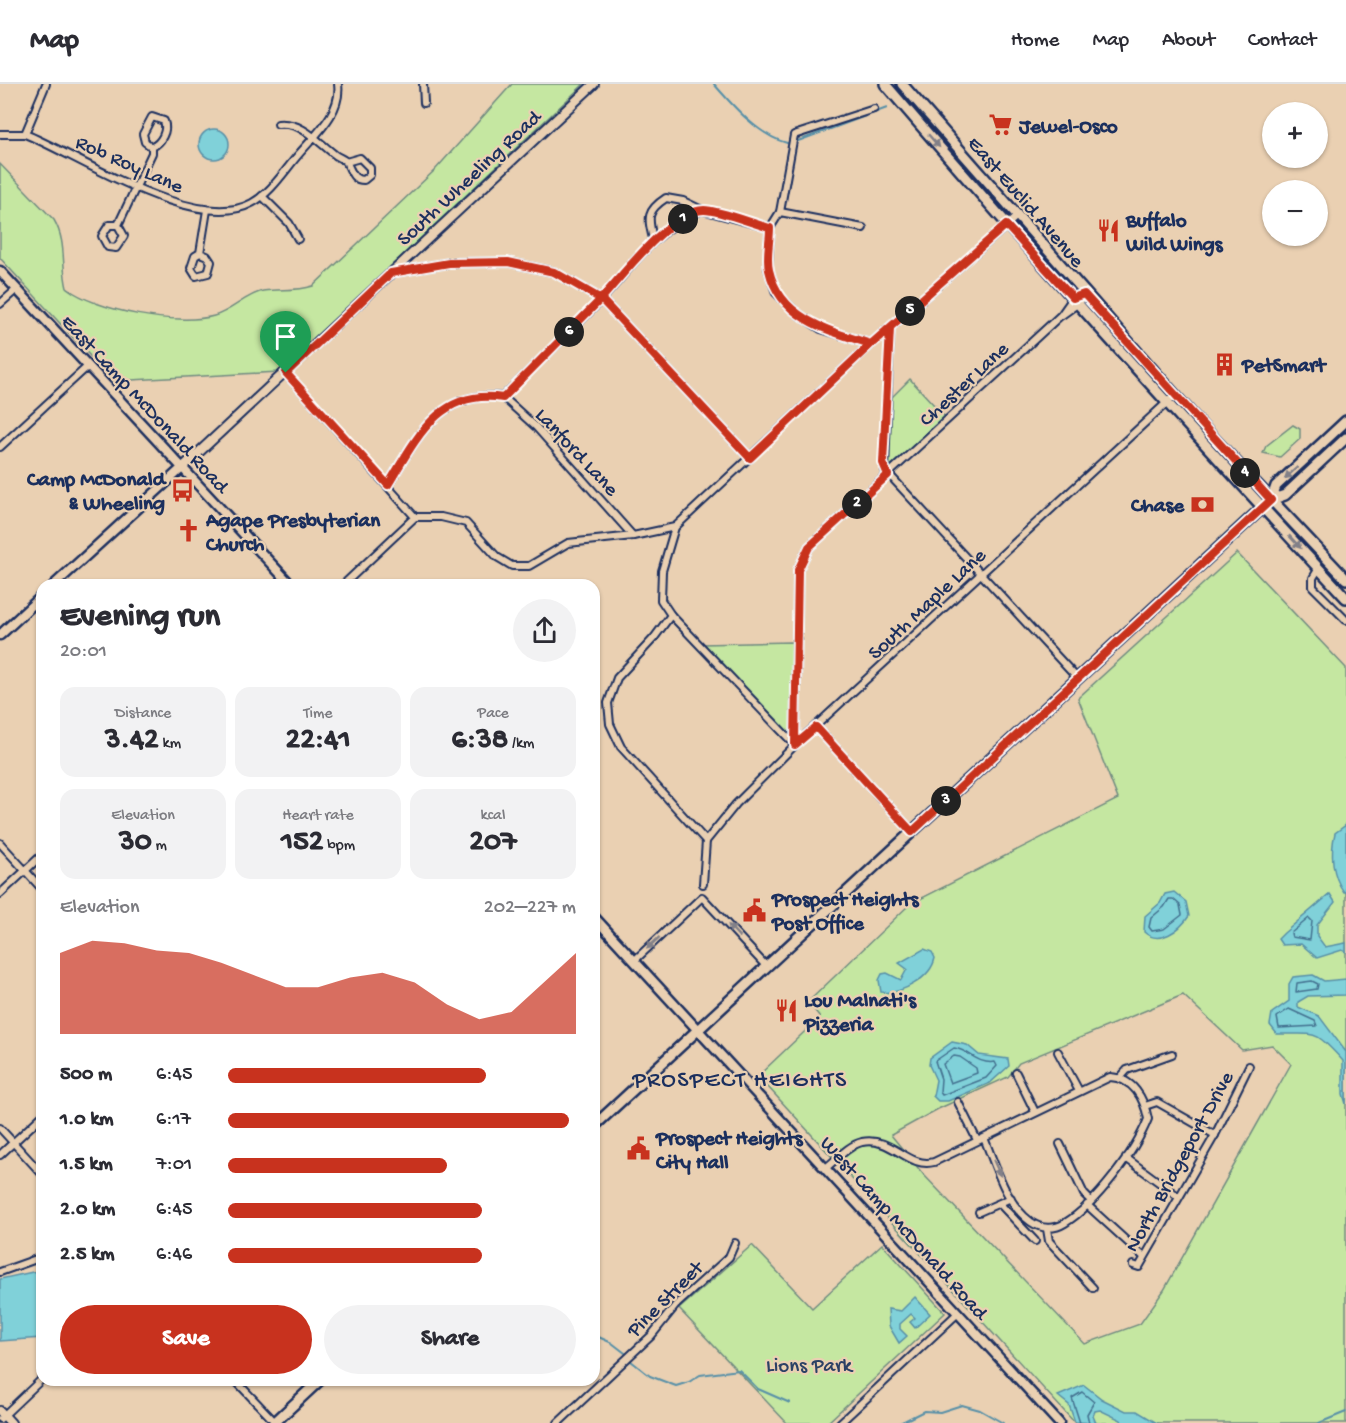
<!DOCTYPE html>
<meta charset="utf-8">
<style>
:root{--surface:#fff;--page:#f2f2f3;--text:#2b2b33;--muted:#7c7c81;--line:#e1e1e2;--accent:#c8321e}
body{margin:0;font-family:"Gochi Hand",sans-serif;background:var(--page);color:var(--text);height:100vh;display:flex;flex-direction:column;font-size:22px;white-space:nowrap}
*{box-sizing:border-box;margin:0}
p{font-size:20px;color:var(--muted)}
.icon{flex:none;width:33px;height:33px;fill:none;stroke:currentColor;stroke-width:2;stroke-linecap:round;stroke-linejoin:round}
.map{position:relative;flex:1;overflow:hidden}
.panel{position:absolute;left:36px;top:495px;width:564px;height:807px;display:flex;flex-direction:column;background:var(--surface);border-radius:18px;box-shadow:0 2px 4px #0004}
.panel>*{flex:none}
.fabs{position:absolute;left:1262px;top:18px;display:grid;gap:12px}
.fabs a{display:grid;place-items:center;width:66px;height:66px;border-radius:50%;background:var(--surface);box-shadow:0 2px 4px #0004;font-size:30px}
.pin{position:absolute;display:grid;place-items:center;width:51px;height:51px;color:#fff;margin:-62px -26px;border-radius:50% 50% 50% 0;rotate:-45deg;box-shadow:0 0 6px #0007}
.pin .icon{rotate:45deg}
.km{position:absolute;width:30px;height:30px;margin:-15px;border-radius:50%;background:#222;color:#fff;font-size:16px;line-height:30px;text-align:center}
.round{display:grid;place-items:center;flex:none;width:63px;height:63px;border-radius:32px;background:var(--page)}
.overview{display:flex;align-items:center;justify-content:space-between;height:102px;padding:0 24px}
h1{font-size:33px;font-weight:700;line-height:45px}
.figures{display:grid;grid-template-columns:repeat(3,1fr);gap:9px;height:102px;padding:6px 24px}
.figures div{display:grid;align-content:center;border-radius:15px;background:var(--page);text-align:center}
.figures b{font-size:30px;font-weight:700}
.figures small{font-size:16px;font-weight:400}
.figures p{font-size:16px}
.chart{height:168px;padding:12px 24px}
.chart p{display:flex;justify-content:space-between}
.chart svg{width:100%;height:108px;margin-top:6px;fill:var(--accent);opacity:.7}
.cta{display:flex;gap:12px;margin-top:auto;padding:12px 24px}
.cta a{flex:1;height:69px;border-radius:36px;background:var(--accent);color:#fff;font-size:24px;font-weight:700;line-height:69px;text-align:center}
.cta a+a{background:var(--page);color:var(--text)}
ul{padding:0 24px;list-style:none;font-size:20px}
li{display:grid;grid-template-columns:96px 72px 1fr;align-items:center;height:45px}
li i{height:15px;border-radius:8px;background:var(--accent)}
header{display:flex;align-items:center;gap:36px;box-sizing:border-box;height:84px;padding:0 30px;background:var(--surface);border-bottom:2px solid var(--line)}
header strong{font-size:28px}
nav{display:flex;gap:33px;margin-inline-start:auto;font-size:21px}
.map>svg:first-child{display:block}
.green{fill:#c5e7a1;stroke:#708b80;stroke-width:1.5;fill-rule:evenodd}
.water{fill:#80d1d9;stroke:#5890a8;stroke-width:1.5}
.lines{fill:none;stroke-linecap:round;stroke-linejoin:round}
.shore{stroke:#43708f;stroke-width:1.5}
.stream{stroke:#5890a8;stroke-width:2}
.minor-casing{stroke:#1b2f5e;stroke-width:10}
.tertiary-casing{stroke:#1b2f5e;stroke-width:12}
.secondary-casing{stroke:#1b2f5e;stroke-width:13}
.primary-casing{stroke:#1b2f5e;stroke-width:14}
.minor{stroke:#ead0b2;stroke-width:6}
.tertiary{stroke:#ead0b2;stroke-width:8}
.secondary{stroke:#ead0b2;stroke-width:8}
.primary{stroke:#ead0b2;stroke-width:9}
.oneway{fill:#828088}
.route-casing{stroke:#fff;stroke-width:12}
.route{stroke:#c8321e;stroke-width:8}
.labels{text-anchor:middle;stroke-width:4.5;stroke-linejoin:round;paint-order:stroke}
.poi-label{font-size:21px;font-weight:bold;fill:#1b2f5e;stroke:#ead0b2;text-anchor:start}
.street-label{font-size:21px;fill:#1b2f5e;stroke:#ead0b2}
.park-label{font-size:21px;fill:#2c4165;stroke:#ead0b2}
.quarter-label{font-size:24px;letter-spacing:1.5px;fill:#1b2f5e;stroke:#ead0b2}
</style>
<header>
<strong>Map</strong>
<nav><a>Home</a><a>Map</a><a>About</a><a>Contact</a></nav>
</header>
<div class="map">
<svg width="1346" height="1339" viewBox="0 0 1346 1339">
<rect width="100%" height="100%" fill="#ead0b2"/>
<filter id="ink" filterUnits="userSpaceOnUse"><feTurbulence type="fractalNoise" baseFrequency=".0167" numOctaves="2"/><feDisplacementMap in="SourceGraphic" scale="12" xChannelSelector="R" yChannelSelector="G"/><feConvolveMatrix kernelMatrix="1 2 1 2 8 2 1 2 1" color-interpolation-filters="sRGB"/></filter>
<g filter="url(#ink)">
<g class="green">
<path d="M512,0h72l-305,288 -166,9 -113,-123v-94l54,56c13,22 7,45 13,68 29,23 111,38 147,28 18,-5 31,-21 49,-25 18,-3 32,1 50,-5l122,-116z"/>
<path d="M910,295l36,39 -57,49 -3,-3 5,-66z"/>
<path d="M1293,341l7,4v10l-20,18 -17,-4 3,-7z"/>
<path d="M1237,469l109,115v755h-271l-317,-347 62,-59 -12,-15 102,-98 208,-105 -40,-101zM1183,911l59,55 30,-5 19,19 -127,226 -24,34 -55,20 -162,-170 -32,-39 47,-26 70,-32 11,-14z"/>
<path d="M792,558v88l-6,3 -83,-89z"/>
<path d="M882,1160l63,69 -118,110h-40l-108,-114 73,-64 60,63z"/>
</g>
<g class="water">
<circle cx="214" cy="60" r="15"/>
<path d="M1346,741v67h-2c-12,-16 -14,-39 -9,-59z"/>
<path d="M1174,808l12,10 3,14c-9,14 -30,30 -45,16l1,-16 15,-13 5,-9z"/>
<path d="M1330,810l5,8 -18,23v11l8,11 21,-4v9l-4,-2 -25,8 -16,-14 -19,1 -4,-6 6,-6z"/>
<path d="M924,865l8,3 3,6c-4,20 -34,37 -54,34l-2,-12 3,-6 5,-1 14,7 6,-11 -8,-6z"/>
<path d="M1313,891l11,6 22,-2v16l-38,1 -10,6v5l21,9 27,36v52l-3,-10v-33c-30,-33 -25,-26 -66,-27l-7,-9 2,-12 17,-12v-17l4,-7z"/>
<path d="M952,958l15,3 12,10 29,4 1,7 -19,17 -42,18h-10l-5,-5 3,-16 -7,-15 1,-7z"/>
<path d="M42,1186v68l-42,3v-62z"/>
<path d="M915,1213l15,17 -15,14 -5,-6 5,-4 -4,-4 -11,10v5l7,7 -8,7 -10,-17 -1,-17 13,2z"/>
<path d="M1084,1301l18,14 24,12h11l20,12h-35l-1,-3 -21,-10 -5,1 -2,5 3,7 -21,-1 -6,-17 -11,-9z"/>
</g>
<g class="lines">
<g class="shore">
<path d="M1169,815h4l7,6 2,10 -18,14 -12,2 -3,-4 2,-9 13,-11z"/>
<path d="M1309,834l3,3 -2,19 -18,-3 -1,-4z"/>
<path d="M1312,897l6,3 -1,5 -21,3 1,-9z"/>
<path d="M1289,925l26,12 2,5 -38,2 -2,-11z"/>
<path d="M954,964c16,2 23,17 41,14l2,4 -11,12 -44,17 -2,-3 1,-13 -6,-18z"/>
<path d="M954,972l6,1 16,11 1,5 -27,10 -7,-19z"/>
<path d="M1080,1339l-8,-25 10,-6 12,10 -7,12 2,9"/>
</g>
<g class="stream">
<path d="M714,0c19,22 45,52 73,59"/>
<path d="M798,57l89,-33"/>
<path d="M594,1251l18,8 13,10"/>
<path d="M631,1277l19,15 26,10 13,-4 11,-7 39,-5 19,19 32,14"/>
<path d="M900,1339l24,-12 16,1 22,-7 18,5 23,13"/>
<path d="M1319,1339l27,-11"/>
</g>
<defs>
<g id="minor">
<path d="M423,0l1,19"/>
<path d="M278,40c24,-2 38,16 56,30 3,3 10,5 12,8 6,8 5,18 18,18l6,-5v-7l-10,-10 -14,4"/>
<path d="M0,50h25l21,-50"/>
<path d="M25,50c54,22 171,100 227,69 19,-10 33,-33 47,-49 17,-20 43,-42 39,-70"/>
<path d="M262,112l27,27 9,16"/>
<path d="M780,128l83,16"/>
<path d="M118,141h-9l-7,11 6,11 8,1 8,-12 -6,-11 34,-72v-6l-7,-5 -2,-8 9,-17 12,4c4,10 -3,22 -12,26"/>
<path d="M653,155c-5,-21 -7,-28 13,-41l17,3 19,9 68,18"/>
<path d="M200,169l-5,3 -4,12 5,8 12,-3 3,-11 -4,-6 -7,-3 7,-43"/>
<path d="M391,189l58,-10 59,-1 46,10 47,27 149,159"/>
<path d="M0,220l17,-15"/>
<path d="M1062,231l18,-13"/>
<path d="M890,245l-5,141 192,208"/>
<path d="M871,260l-50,-15 -23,-15 -22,-21 -8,-25 2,-40 10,-16 14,-77 80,-26"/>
<path d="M286,289l129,144h26l25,6 31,34 15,9h17l39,-23 65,-7 42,-9 196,-183 145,-127"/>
<path d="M503,313c32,-32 66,-64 98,-97 37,-40 49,-66 101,-90"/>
<path d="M0,363l87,-80"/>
<path d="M388,401c28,-46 51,-96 115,-88l33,30 97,109"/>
<path d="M675,443l-13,44 -1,29 10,15 -17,23 -37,40 -9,25 2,21 11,23 85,94 -3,43"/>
<path d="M1319,484l-6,10v9l33,33"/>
<path d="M343,501l72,-68"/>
<path d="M671,531l124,130"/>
<path d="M816,643l96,105"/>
<path d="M795,661l3,-175 11,-23 252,-232 12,-17 11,-4"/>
<path d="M706,757l30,-37 59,-59 379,-349"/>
<path d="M0,759l42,46"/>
<path d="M0,810l42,-39"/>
<path d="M635,876l67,-63 64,69"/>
<path d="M1058,968l21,39"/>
<path d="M1016,989l19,39"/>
<path d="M1120,994l7,-8 45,-16"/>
<path d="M958,1018l19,38"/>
<path d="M1145,1022l12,-4 58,33"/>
<path d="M0,1044l42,46"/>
<path d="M1060,1060l24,50 7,7"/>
<path d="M0,1071l42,-39"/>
<path d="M1126,1074l53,39"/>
<path d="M827,1083c10,-8 22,-22 35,-25 30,-6 46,27 72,20l176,-85c23,1 34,21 38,42 -13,33 -52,85 -83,104 -11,7 -24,6 -34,-1 -25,-17 -36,-58 -47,-84"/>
<path d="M1000,1120l35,37"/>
<path d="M1087,1121l56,51"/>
<path d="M979,1128l32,-14"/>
<path d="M1047,1145l2,12 44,47"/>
<path d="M1133,1181l6,2 76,-132 34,-69"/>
<path d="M0,1188l42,-15"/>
<path d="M235,1296l40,42"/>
<path d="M0,1335l42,-40"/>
<path d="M558,1339l93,-87 25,-31 53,-48 6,-14"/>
<path d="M840,1339l118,-110"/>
</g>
<g id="tertiary">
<path d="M182,384l412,-384"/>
<path d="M0,1327l11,12"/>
</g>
<g id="secondary">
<path d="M0,187l291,314"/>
<path d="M54,501l128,-117"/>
<path d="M0,551l42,-39"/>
<path d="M594,833l465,506"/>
</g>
<g id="primary">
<path d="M885,0c150,175 305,345 461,514"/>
<path d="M902,0l303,345 141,150"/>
<path d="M1271,416l14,-5 61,-57"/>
<path d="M594,1042l669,-619 8,-7 5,-14 70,-65"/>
<path d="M274,1339l46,-43"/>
</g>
</defs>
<use href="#minor" class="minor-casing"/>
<use href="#tertiary" class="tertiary-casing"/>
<use href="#secondary" class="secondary-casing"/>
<use href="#primary" class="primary-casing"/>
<use href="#minor" class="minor"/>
<use href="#tertiary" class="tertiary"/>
<use href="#secondary" class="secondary"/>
<use href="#primary" class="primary"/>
</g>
<defs><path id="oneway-solid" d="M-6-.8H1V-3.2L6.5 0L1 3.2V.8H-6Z" transform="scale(1.5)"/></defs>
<g class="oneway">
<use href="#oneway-solid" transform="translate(934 57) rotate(49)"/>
<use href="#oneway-solid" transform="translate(1291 389) rotate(138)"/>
<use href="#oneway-solid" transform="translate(1295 458) rotate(47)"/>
<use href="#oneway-solid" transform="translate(734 847) rotate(-133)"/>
<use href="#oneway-solid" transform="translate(653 859) rotate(137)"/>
<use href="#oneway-solid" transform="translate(997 1084) rotate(66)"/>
</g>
</g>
<g class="lines" filter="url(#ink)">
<defs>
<path id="route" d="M286,289l105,-100 58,-10 59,-1 46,10 47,27c20,-22 71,-89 103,-89 15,0 50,14 66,18 0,13 -4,29 -1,42 11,49 60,61 102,74l19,-15 -7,134 5,12 -79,72 -11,23 -3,175 21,-18 96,105 359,-332 -187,-206 -11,4 -67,-73 -135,119 -121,114 -149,-159 -98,99c-64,-10 -87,41 -115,87l-102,-112"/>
</defs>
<use href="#route" class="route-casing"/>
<use href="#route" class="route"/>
</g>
<defs>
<symbol id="supermarket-bare" viewBox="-9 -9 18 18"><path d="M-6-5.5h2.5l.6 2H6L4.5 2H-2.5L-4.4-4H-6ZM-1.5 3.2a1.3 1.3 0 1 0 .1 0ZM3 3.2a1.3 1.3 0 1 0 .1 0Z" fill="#c8321e" stroke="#ead0b2" stroke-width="2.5" paint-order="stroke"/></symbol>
<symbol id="restaurant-bare" viewBox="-9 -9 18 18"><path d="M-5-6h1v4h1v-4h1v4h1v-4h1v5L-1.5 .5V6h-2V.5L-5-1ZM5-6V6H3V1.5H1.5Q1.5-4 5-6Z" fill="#c8321e" stroke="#ead0b2" stroke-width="2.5" paint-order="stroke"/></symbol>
<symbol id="building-bare" viewBox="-9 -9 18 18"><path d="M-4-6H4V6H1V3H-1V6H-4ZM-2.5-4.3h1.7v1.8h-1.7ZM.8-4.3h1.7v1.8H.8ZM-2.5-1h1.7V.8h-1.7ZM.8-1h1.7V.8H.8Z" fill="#c8321e" stroke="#ead0b2" stroke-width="2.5" paint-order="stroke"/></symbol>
<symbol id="bus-bare" viewBox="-9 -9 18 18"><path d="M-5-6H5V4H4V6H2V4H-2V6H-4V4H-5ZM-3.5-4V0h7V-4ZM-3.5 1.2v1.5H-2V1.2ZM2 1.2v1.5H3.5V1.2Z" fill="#c8321e" stroke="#ead0b2" stroke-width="2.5" paint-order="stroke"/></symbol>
<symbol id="bank-bare" viewBox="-9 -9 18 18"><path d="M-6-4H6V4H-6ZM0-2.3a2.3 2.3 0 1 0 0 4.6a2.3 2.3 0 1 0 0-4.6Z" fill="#c8321e" stroke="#ead0b2" stroke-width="2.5" paint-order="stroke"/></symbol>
<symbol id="church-bare" viewBox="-9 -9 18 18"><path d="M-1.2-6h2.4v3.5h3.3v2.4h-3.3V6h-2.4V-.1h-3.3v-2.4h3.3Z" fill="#c8321e" stroke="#ead0b2" stroke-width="2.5" paint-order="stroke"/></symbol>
<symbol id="civic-bare" viewBox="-9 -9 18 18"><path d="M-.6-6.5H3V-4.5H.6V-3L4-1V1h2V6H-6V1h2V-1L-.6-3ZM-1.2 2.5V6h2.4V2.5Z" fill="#c8321e" stroke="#ead0b2" stroke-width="2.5" paint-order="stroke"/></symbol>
</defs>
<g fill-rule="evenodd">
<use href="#supermarket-bare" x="984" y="24" width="33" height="33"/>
<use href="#restaurant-bare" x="1092" y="130" width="33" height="33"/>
<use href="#building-bare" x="1208" y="264" width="33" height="33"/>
<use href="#bus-bare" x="166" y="390" width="33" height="33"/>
<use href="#bank-bare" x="1186" y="404" width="33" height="33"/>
<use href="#church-bare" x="172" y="430" width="33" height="33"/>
<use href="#civic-bare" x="738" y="810" width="33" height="33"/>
<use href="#restaurant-bare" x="770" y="910" width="33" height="33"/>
<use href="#civic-bare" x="622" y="1048" width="33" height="33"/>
</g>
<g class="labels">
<g class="poi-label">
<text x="1019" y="48">Jewel-Osco</text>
<text x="1126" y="142">Buffalo<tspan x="1126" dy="24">Wild Wings</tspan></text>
<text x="1242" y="287">PetSmart</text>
<text x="165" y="401" text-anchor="end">Camp McDonald<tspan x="165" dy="24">&amp; Wheeling</tspan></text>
<text x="1184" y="427" text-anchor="end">Chase</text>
<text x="206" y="442">Agape Presbyterian<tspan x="206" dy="24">Church</tspan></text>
<text x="772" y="821">Prospect Heights<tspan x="772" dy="24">Post Office</tspan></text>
<text x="804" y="922">Lou Malnati's<tspan x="804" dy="24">Pizzeria</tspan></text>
<text x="656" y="1060">Prospect Heights<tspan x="656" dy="24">City Hall</tspan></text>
</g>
<g class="street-label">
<text transform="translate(130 79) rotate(24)" y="7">Rob Roy Lane</text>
<text transform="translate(468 93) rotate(-43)" y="7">South Wheeling Road</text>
<text transform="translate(1027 117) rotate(49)" y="7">East Euclid Avenue</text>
<text transform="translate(963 299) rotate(-43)" y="7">Chester Lane</text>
<text transform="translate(146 319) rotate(47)" y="7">East Camp McDonald Road</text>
<text transform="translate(578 367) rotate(47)" y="7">Lanford Lane</text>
<text transform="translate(926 519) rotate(-43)" y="7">South Maple Lane</text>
<text transform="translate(1178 1077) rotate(-61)" y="7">North Bridgeport Drive</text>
<text transform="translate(905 1143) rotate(48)" y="7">West Camp McDonald Road</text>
<text transform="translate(664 1214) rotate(-45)" y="7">Pine Street</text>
</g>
<g class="park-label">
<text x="809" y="1287">Lions Park</text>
</g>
<g class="quarter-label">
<text x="740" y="1002">PROSPECT HEIGHTS</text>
</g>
</g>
</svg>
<div class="fabs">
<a>+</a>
<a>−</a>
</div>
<div class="pin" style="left:286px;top:289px;background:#1e9e55"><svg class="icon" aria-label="arrive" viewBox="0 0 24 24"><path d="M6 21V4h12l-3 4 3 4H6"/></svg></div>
<b class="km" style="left:683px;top:135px">1</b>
<b class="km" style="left:857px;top:420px">2</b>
<b class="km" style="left:946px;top:717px">3</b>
<b class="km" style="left:1245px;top:389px">4</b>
<b class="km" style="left:910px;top:227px">5</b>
<b class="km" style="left:569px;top:248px">6</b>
<section class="panel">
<div class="overview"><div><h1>Evening run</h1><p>20:01</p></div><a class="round"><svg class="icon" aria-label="share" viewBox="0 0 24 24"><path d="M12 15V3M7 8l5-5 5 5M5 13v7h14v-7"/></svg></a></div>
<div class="figures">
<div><p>Distance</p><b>3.42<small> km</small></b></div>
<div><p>Time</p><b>22:41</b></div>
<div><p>Pace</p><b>6:38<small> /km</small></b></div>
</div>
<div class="figures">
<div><p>Elevation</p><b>30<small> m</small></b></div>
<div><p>Heart rate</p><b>152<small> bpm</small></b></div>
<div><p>kcal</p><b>207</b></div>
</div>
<div class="chart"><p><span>Elevation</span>202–227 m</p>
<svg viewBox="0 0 160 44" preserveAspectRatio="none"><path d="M0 44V11L10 6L20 7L30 10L40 11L50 15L60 20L70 25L80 25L90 21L100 19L110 23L120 32L130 38L140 35L150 23L160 11V44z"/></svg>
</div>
<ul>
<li><b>500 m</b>6:45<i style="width:74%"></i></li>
<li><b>1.0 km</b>6:17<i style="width:98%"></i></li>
<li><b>1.5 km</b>7:01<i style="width:63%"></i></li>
<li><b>2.0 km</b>6:45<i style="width:73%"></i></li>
<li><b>2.5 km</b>6:46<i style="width:73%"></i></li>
</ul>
<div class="cta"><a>Save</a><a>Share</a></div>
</section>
</div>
